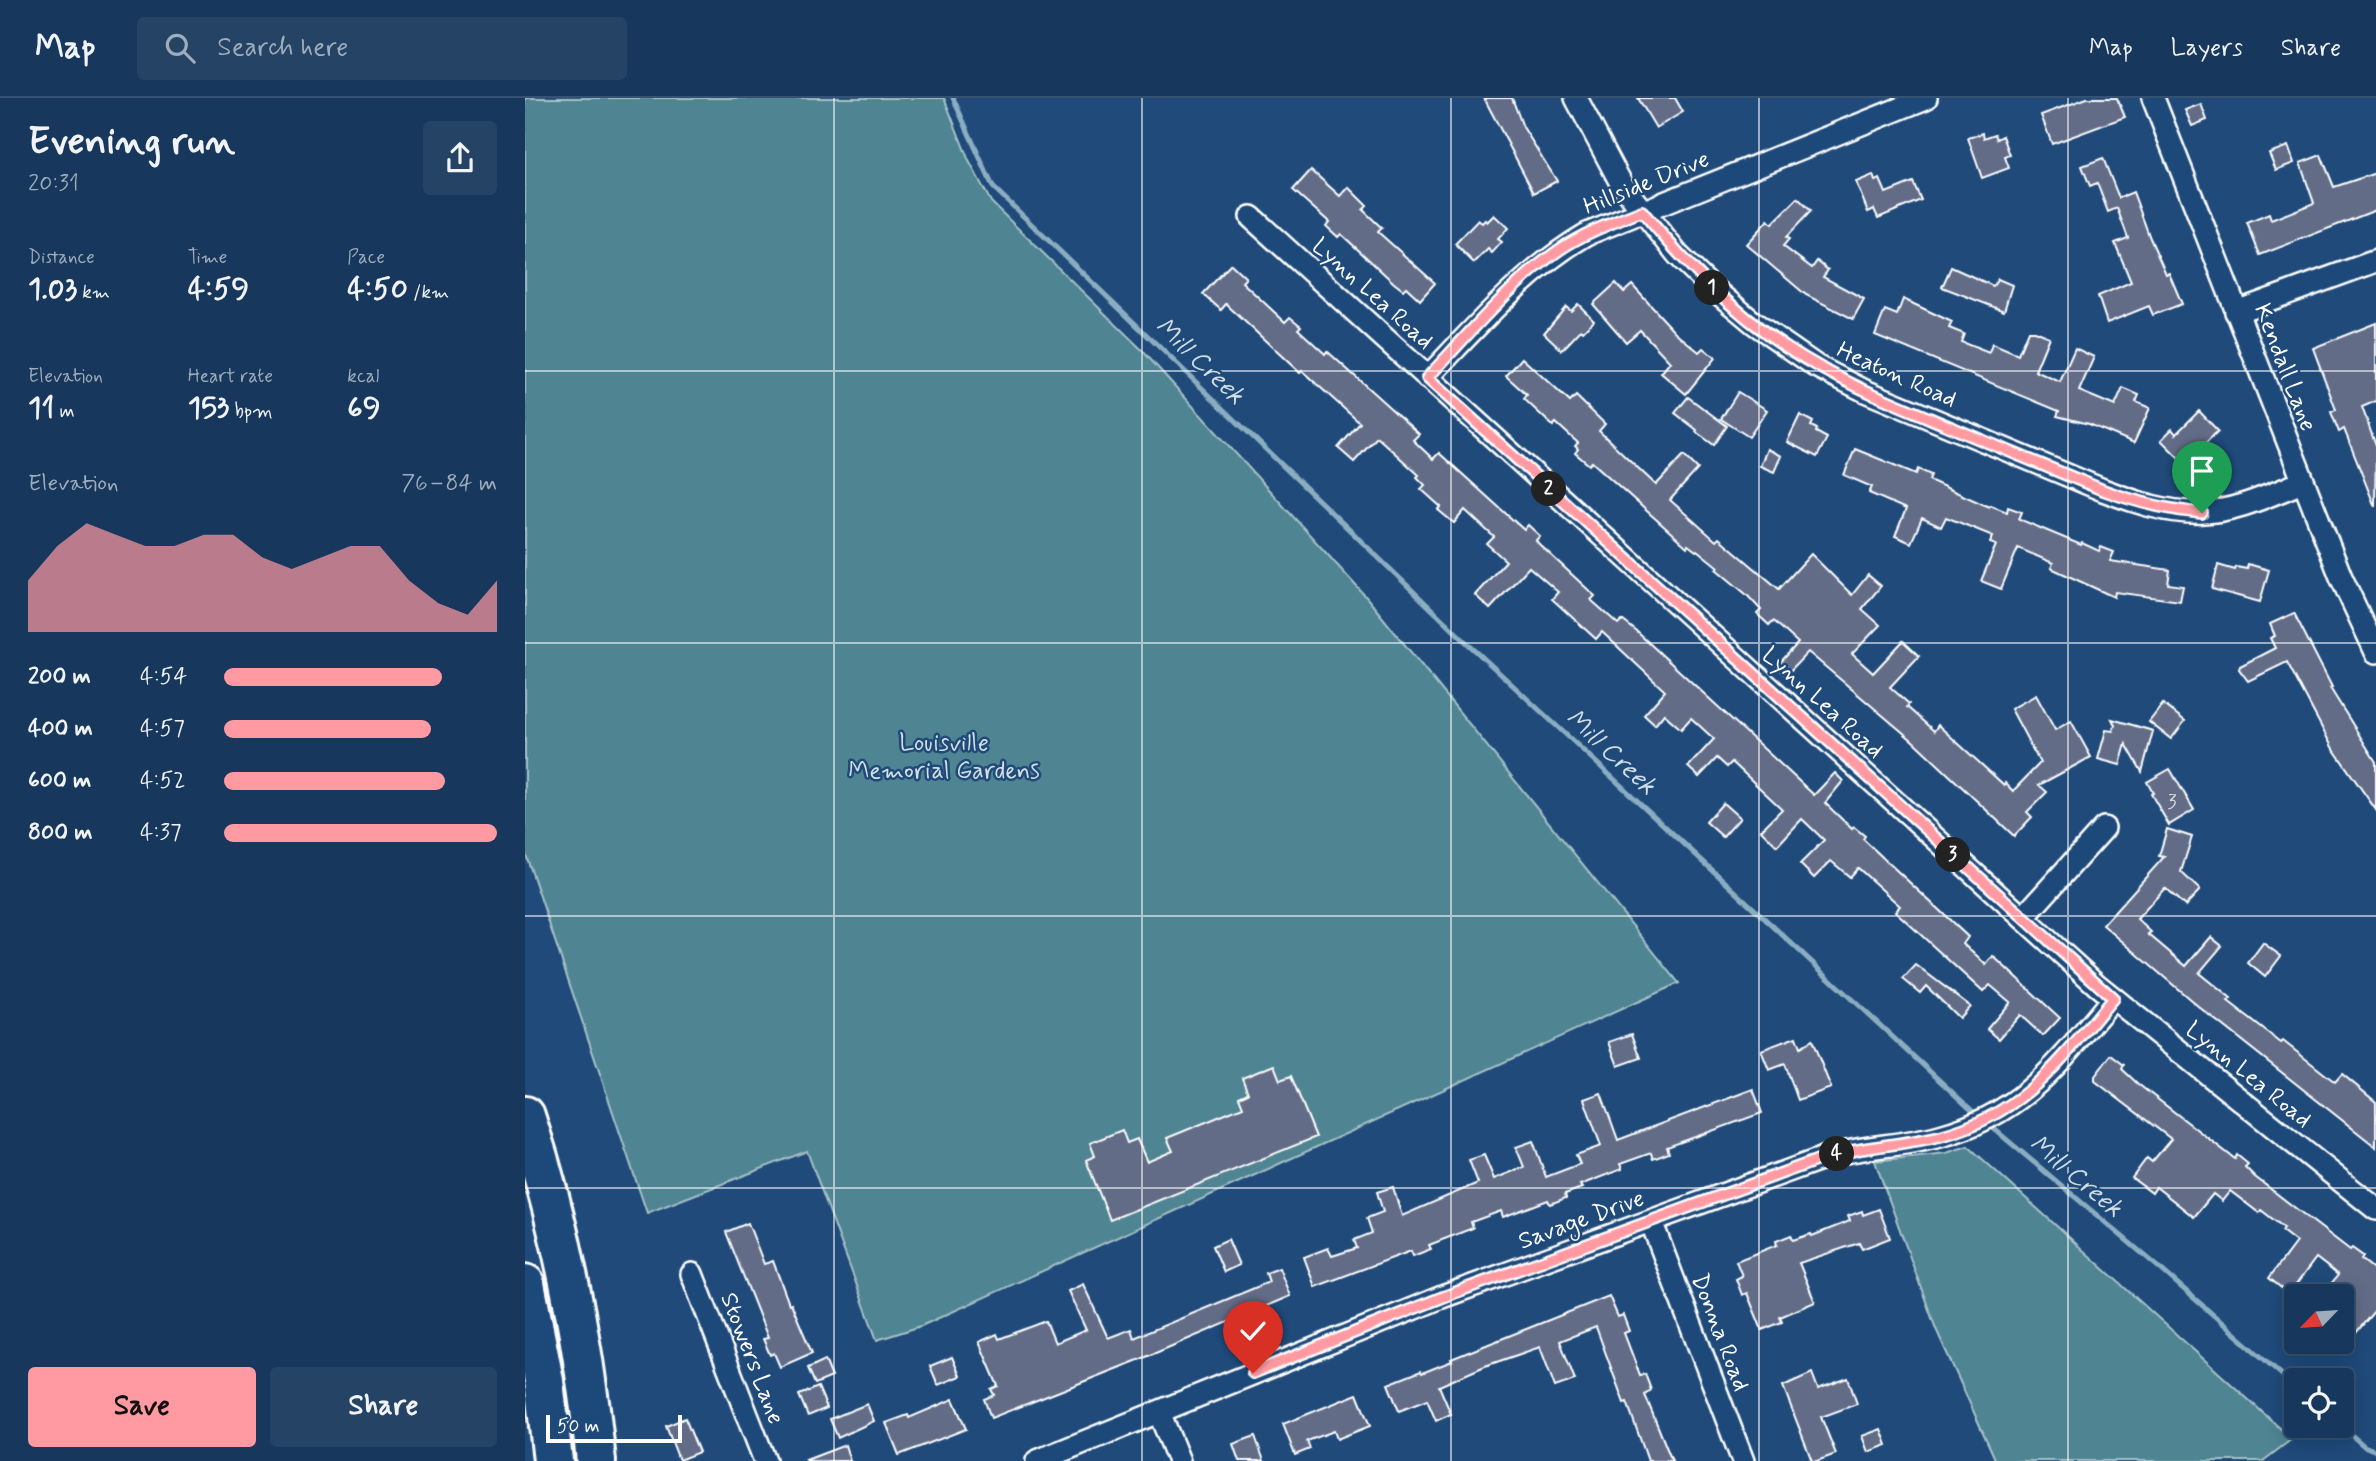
<!DOCTYPE html>
<meta charset="utf-8">
<style>
:root{--surface:#17385c;--page:#244365;--text:#f1f3f6;--muted:#9eacbb;--line:#365272;--accent:#ff9aa2}
body{margin:0;font-family:Mynerve,sans-serif;background:var(--page);color:var(--text);height:100vh;display:flex;flex-direction:column;font-size:26px;white-space:nowrap}
*{box-sizing:border-box;margin:0}
p{font-size:23px;color:var(--muted)}
.icon{flex:none;width:38px;height:38px;fill:none;stroke:currentColor;stroke-width:2;stroke-linecap:round;stroke-linejoin:round}
.map{position:relative;flex:1;overflow:hidden}
.side{display:flex;flex-direction:column;background:var(--surface);width:525px}
.side>*{flex:none}
.needle{width:46px;rotate:245deg}
.buttons{position:absolute;left:1759px;top:1186px;display:grid;gap:14px}
.buttons a{display:grid;place-items:center;width:70px;height:70px;border-radius:7px;background:var(--surface);box-shadow:0 4px 18px #0003,0 0 0 2px var(--line);font-size:35px}
.scale{position:absolute;left:21px;bottom:18px;width:136px;box-sizing:border-box;padding-left:7px;border:4px solid #fff;border-top:0;font-size:19px;line-height:24px;white-space:nowrap;color:#fff;-webkit-text-stroke:5px #1f4a7a;paint-order:stroke}
.pin{position:absolute;display:grid;place-items:center;width:60px;height:60px;color:#fff;margin:-72px -30px;border-radius:50% 50% 50% 0;rotate:-45deg;box-shadow:0 0 7px #0007}
.pin .icon{rotate:45deg}
.km{position:absolute;width:35px;height:35px;margin:-18px;border-radius:50%;background:#222;color:#fff;font-size:19px;line-height:35px;text-align:center}
.round{display:grid;place-items:center;flex:none;width:74px;height:74px;border-radius:7px;background:var(--page)}
.headline{display:flex;align-items:center;justify-content:space-between;height:119px;padding:0 28px}
h1{font-size:38px;font-weight:700;line-height:52px}
.metrics{display:grid;grid-template-columns:repeat(3,1fr);gap:10px;height:119px;padding:7px 28px}
.metrics div{display:grid;align-content:center}
.metrics b{font-size:30px;font-weight:700}
.metrics small{font-size:19px;font-weight:400}
.metrics p{font-size:19px}
.chart{height:196px;padding:14px 28px}
.chart p{display:flex;justify-content:space-between}
.chart svg{width:100%;height:126px;margin-top:7px;fill:var(--accent);opacity:.7}
.cta{display:flex;gap:14px;margin-top:auto;padding:14px 28px}
.cta a{flex:1;height:80px;border-radius:7px;background:var(--accent);color:#111;font-size:28px;font-weight:700;line-height:80px;text-align:center}
.cta a+a{background:var(--page);color:var(--text)}
ul{padding:0 28px;list-style:none;font-size:23px}
li{display:grid;grid-template-columns:112px 84px 1fr;align-items:center;height:52px}
li i{height:18px;border-radius:9px;background:var(--accent)}
header{display:flex;align-items:center;gap:42px;box-sizing:border-box;height:98px;padding:0 35px;background:var(--surface);border-bottom:2px solid var(--line)}
header strong{font-size:33px}
nav{display:flex;gap:38px;margin-inline-start:auto;font-size:24px}
.search{width:490px;height:63px;background:var(--page);display:flex;align-items:center;gap:18px;box-sizing:border-box;padding:0 24px;border-radius:7px;color:var(--muted);font-size:26px}
main{display:flex;flex:1;min-height:0}
.map>svg:first-child{display:block}
.green{fill:#4f8492;stroke:#a7c2c8;stroke-width:2}
.lines{fill:none;stroke-linecap:round;stroke-linejoin:round}
.stream{stroke:#8badc1;stroke-width:5}
.building{fill:#646c87;stroke:#fff;stroke-width:2}
.minor-casing{stroke:#fff;stroke-width:26}
.motorway-casing{stroke:#fff;stroke-width:44}
.minor{stroke:#1f4a7a;stroke-width:21}
.motorway{stroke:#1f4a7a;stroke-width:38}
.route-casing{stroke:#fff;stroke-width:14}
.route{stroke:#ff9aa2;stroke-width:9}
.grid{fill:none;stroke:#fff;stroke-width:2;stroke-opacity:0.55}
.labels{text-anchor:middle;stroke-width:5;stroke-linejoin:round;paint-order:stroke}
.number-label{font-size:21px;fill:#d8dae1}
.street-label{font-size:24px;fill:#fff;stroke:#1f4a7a}
.park-label{font-size:24px;fill:#d3e0e4;stroke:#1f4a7a}
.water-label{font-size:26px;font-style:italic;fill:#cfdde5;stroke:#1f4a7a}
</style>
<header>
<strong>Map</strong>
<div class="search"><svg class="icon" aria-label="search" viewBox="0 0 24 24"><circle cx="10" cy="10" r="6"/><path d="M15 15l6 6"/></svg>Search here</div>
<nav><a>Map</a><a>Layers</a><a>Share</a></nav>
</header>
<main>
<section class="side">
<div class="headline"><div><h1>Evening run</h1><p>20:31</p></div><a class="round"><svg class="icon" aria-label="share" viewBox="0 0 24 24"><path d="M12 15V3M7 8l5-5 5 5M5 13v7h14v-7"/></svg></a></div>
<div class="metrics">
<div><p>Distance</p><b>1.03<small> km</small></b></div>
<div><p>Time</p><b>4:59</b></div>
<div><p>Pace</p><b>4:50<small> /km</small></b></div>
</div>
<div class="metrics">
<div><p>Elevation</p><b>11<small> m</small></b></div>
<div><p>Heart rate</p><b>153<small> bpm</small></b></div>
<div><p>kcal</p><b>69</b></div>
</div>
<div class="chart"><p><span>Elevation</span>76–84 m</p>
<svg viewBox="0 0 160 44" preserveAspectRatio="none"><path d="M0 44V26L10 14L20 6L30 10L40 14L50 14L60 10L70 10L80 18L90 22L100 18L110 14L120 14L130 26L140 34L150 38L160 26V44z"/></svg>
</div>
<ul>
<li><b>200 m</b>4:54<i style="width:80%"></i></li>
<li><b>400 m</b>4:57<i style="width:76%"></i></li>
<li><b>600 m</b>4:52<i style="width:81%"></i></li>
<li><b>800 m</b>4:37<i style="width:100%"></i></li>
</ul>
<div class="cta"><a>Save</a><a>Share</a></div>
</section>
<div class="map">
<svg width="1851" height="1363" viewBox="0 0 1851 1363">
<rect width="100%" height="100%" fill="#1f4a7a"/>
<filter id="ink" filterUnits="userSpaceOnUse"><feTurbulence type="fractalNoise" baseFrequency=".0143" numOctaves="2"/><feDisplacementMap in="SourceGraphic" scale="14" xChannelSelector="R" yChannelSelector="G"/><feConvolveMatrix kernelMatrix="1 2 1 2 8 2 1 2 1" color-interpolation-filters="sRGB"/></filter>
<g filter="url(#ink)">
<g class="green">
<path d="M0,0h419l25,63 22,41 150,147 226,249 312,385 -758,343 -44,14 -70,-189 -160,62 -122,-361z"/>
<path d="M1443,1048l324,293 -29,22h-267l-60,-132 -61,-168 71,-8z"/>
</g>
<g class="lines">
<g class="stream">
<path d="M428,0l40,89 473,455 513,475"/>
<path d="M1462,1025l169,142 140,122"/>
<path d="M1816,1328l23,20 12,5"/>
</g>
</g>
<g class="building">
<path d="M959,0h28l11,29 34,54 -23,12z"/>
<path d="M1113,0h37l8,14 -27,16z"/>
<path d="M1562,0h30l8,19 -73,27 -11,-29z"/>
<path d="M1676,6l6,16 -15,6 -7,-16z"/>
<path d="M1458,35l1,5 11,-4 2,5 6,-3 7,19 -5,2 4,11 -27,10 -14,-40z"/>
<path d="M1763,48l6,17 -18,7 -7,-17z"/>
<path d="M1796,57l13,32 42,-14v37l-116,45 -13,-32 22,-9 2,6 43,-17 -14,-40z"/>
<path d="M1578,60l16,40 14,-6 17,46 16,36 3,-1 13,31 -29,11 -4,-9 -42,17 -9,-27 33,-14 -16,-39 13,-5 -11,-30 -9,4 -11,-29 -7,3 -8,-20z"/>
<path d="M786,72l29,26 8,-9 19,19 -4,4 19,18 -4,4 57,51 -15,17 -14,-13 -3,3 -9,-7 -53,-49 -3,3 -12,-11 3,-4 -36,-32z"/>
<path d="M1348,77l2,6 5,-2 6,14 27,-11 8,18 -43,18 -4,-9 -6,3 -12,-30z"/>
<path d="M1273,100l13,13 -25,26 3,2 -6,7 29,22 5,-7 11,9 -5,7 41,22 -11,20 -47,-24 -60,-51 22,-24 4,4z"/>
<path d="M969,117l14,13 -10,11 4,3 -10,11 -4,-4 -14,14 -19,-19 23,-24 4,3 3,-3 2,2z"/>
<path d="M706,166l15,14 -4,4 43,40 5,-5 11,9 -3,3 27,25 2,-3 92,83 -6,6 20,19 6,-6 85,77 4,-5 12,11 -4,4 3,4 56,52 -4,4 27,24 4,-4 14,11 178,164 21,-22 8,8 -18,22 27,26 2,-2 11,9 -2,3 105,98 -5,7 23,21 7,-9 67,62 -17,18 -23,-21 -21,24 -12,-10 23,-27 -20,-17 -7,7 -88,-81 5,-5 -42,-38 -8,9 -19,-16 -17,17 -14,-14 24,-24 -22,-21 -25,27 -16,-16 21,-21 -50,-47 -5,5 -10,-9 -18,19 -11,-10 26,-28 -23,-21 -10,11 -17,-15 -9,11 -11,-10 21,-24 -63,-59 -6,7 -44,-40 6,-7 -29,-25 -39,42 -15,-14 31,-34 -19,-17 7,-7 -29,-27 -11,13 -16,-13 3,-3 -20,-18 4,-4 -8,-8 2,-2 -42,-38 -23,25 -16,-14 22,-25 -58,-52 -2,2 -74,-69 -5,6 -18,-16z"/>
<path d="M1426,169l42,19 5,-7 14,6 -8,26 -62,-24z"/>
<path d="M1091,185l8,9 8,-7 43,47 24,20 4,-4 12,10 -29,36 -25,-21 9,-11 -30,-32 -14,12 -33,-38z"/>
<path d="M1378,201l49,23 -3,6 15,6 -3,8 28,11 3,-9 26,11 10,-24h6l15,6 -14,34 25,11 15,-34 19,9 -15,34 36,15 8,-18 16,7 -3,7 14,6 -16,35 -45,-19 -32,-8 2,-5 -184,-76 10,-25 12,5z"/>
<path d="M1053,206l16,16 -11,11 -2,-1 -19,20 -18,-17 22,-26 5,4z"/>
<path d="M1851,225v78l-14,6 14,39 -1,61 -31,-78 -5,3 -8,-20 5,-2 -23,-62z"/>
<path d="M997,260l48,44 6,-6 29,28 -6,7 57,54 28,-30 14,14 -28,31 46,41 3,-3 60,51 32,-35 41,41 16,-20 13,11 -19,23 18,16 -28,29 21,19 30,-32 16,15 -29,31 19,17 -2,3 27,24 4,-6 66,60 1,-2 8,8 27,-28 -29,-54 25,-14 19,35 16,-9 20,36 -52,28 8,7 -20,20 5,5 -18,19 -101,-95 -105,-89 -22,23 -9,-9 21,-23 -23,-21 -2,-1 -4,4 -12,-11 4,-4 -14,-15 -31,-26 2,-2 -21,-17 -1,1 -8,-6 -1,2 -95,-85 -3,3 -14,-12 3,-4 -3,-3 3,-3 -22,-20 -3,3 -29,-27 3,-4 -21,-19z"/>
<path d="M1213,294l29,18 -18,27 -28,-18z"/>
<path d="M1163,299l39,29 -13,19 -18,-13 1,-2 -22,-17z"/>
<path d="M1674,313l19,20 -24,23 -2,-2 -10,9 -21,-21 11,-11 4,5z"/>
<path d="M1275,317l13,7 -2,4 6,3 -1,3 11,6 -10,19 -30,-15z"/>
<path d="M1242,351l14,7 -7,16 -14,-6z"/>
<path d="M1330,351l61,25 2,-5 13,6 -2,5 60,27 1,-2 17,7 1,-5 14,5 -3,7 62,26 1,-2 17,8 2,-4 13,5 -4,9 60,9 -2,14 15,2 -3,15 -65,-9 -1,5 -63,-29 2,-5 -35,-15 -17,41 -20,-8 15,-36 -6,-2 3,-7 -47,-19 -5,10 -19,-9 -11,25 -16,-7 11,-27 -37,-16 3,-6 -28,-12z"/>
<path d="M1723,466l21,6 -9,32 -48,-13 6,-24 17,5 1,-3 11,2z"/>
<path d="M1769,515l38,74 -2,1 46,74v48l-44,-63 -45,-85 -39,19 -9,-12 1,-3 35,-18 -5,-10 5,-2 -5,-12z"/>
<path d="M1638,606l22,17 -14,18 -22,-17z"/>
<path d="M1587,621l41,12 -11,41 -16,-28 -6,21 -22,-6 8,-29 7,1 2,-6z"/>
<path d="M1645,671l24,41 -25,15 -18,-31 2,-1 -6,-11z"/>
<path d="M1198,705l17,15 -17,19 -17,-15z"/>
<path d="M1642,731l25,8 -11,35 19,18 -15,16 -20,-18 -28,31 14,13 -3,2 38,32 25,-29 11,9 -23,27 32,26 -3,3 53,41 2,-2 52,41 7,-8 34,28v45l-177,-140 -96,-82 61,-68 -5,-1z"/>
<path d="M1738,845l18,13 -16,21 -17,-14z"/>
<path d="M1391,867l54,41 -11,12 -33,-32 -6,7 -17,-14z"/>
<path d="M1107,936l9,24 -23,8 -9,-24z"/>
<path d="M1271,939l4,11 12,-8 19,48 -33,12 -13,-36 -16,6 -8,-20z"/>
<path d="M1586,957l13,10 -2,4 16,15 97,75 2,-4 11,9 -3,3 10,10 95,73 2,-2 11,8 -2,3 15,12v38l-21,25 -14,-11v-30l-10,-9 7,-9 -22,-17 -27,36 -20,-16 27,-36 -14,-11 2,-3 -23,-18 -2,3 -29,-22 -8,10 -9,-7 -19,23 -38,-30 -4,6 -20,-15 15,-20 5,4 19,-23 -76,-58v-5z"/>
<path d="M749,967l6,15 11,-4 25,61 -206,83 -24,-60 9,-4 -5,-13 32,-13 5,13 10,-4 10,23 26,-11 -6,-13 76,-31 -4,-10 9,-4 -6,-15z"/>
<path d="M1228,991l9,24 -95,34 2,6 -16,6 -2,-6 -31,11 2,5 -42,16 2,3 -17,6 1,4 -16,6 -2,-4 -45,17 -2,-6 -30,11 2,6 -44,17 2,4 -18,7 -2,-5 -96,36 -11,-30 24,-9 4,8 25,-8 -3,-8 18,-7 -5,-15 16,-6 -6,-20 16,-5 9,29 76,-33 -9,-23 15,-5 10,24 30,-12 -8,-20 17,-6 13,36 34,-13 -4,-9 25,-9 -17,-47 17,-6 17,47z"/>
<path d="M1354,1111l11,29 -28,11 -3,-6 -60,20 16,39 -35,15 2,5 -20,8 -15,-37 -5,2 -6,-16 6,-3 -6,-15 41,-16 -1,-4 15,-6 2,5 18,-6 1,2 38,-15 -2,-5 14,-5 1,4z"/>
<path d="M223,1125l16,41 9,-3 16,43 2,-1 21,50 -32,14 -6,-14 -4,2 -7,-16 5,-1 -42,-106z"/>
<path d="M703,1141l11,26 -15,7 -11,-26z"/>
<path d="M754,1170l11,28 -144,61 -155,61 -7,-19 10,-4 -3,-6 7,-3 -19,-44 18,-8 2,5 47,-18 9,22 31,-13 -18,-39 15,-7 25,54 23,-9 3,9 135,-56 -3,-9z"/>
<path d="M1084,1198l9,21 5,-2 6,16 -5,2 16,42 5,-1 6,16 -6,5 27,66h-24l-21,-59 -3,1 -28,-76 -36,14 15,39 -20,7 -15,-40 -55,19 -46,20 12,28 -15,7 -9,-21 -28,11 -11,-27 33,-13 1,2 30,-12 -1,-2z"/>
<path d="M427,1259l8,19 -22,9 -8,-19z"/>
<path d="M300,1262l7,17 -17,7 -7,-16z"/>
<path d="M1287,1275l6,16 30,-11 9,26 -36,13 15,37 -19,7h-5l-29,-75z"/>
<path d="M293,1289l9,21 -19,8 -9,-21z"/>
<path d="M832,1296l13,32 -33,13 -3,-8 -27,10 3,8 -15,6 -12,-31z"/>
<path d="M428,1301l13,30 -67,26 -13,-32 22,-8 1,3z"/>
<path d="M342,1306l7,17 -36,17 -8,-19z"/>
<path d="M160,1320l14,34 -20,8 -13,-34z"/>
<path d="M1356,1331l6,16 -19,7 -6,-16z"/>
<path d="M730,1338l9,25h-25l-6,-17z"/>
<path d="M320,1347l5,16h-43l-1,-1z"/>
</g>
<g class="lines">
<defs>
<g id="minor">
<path d="M1051,0l46,87 56,70 33,32 43,36 62,43 49,25 238,99c32,12 66,24 101,22 34,-1 67,-18 99,-30"/>
<path d="M1628,0l188,479 35,75"/>
<path d="M726,119l846,768 279,224"/>
<path d="M1711,214l140,-51"/>
<path d="M902,280c50,-52 97,-107 160,-144l339,-136"/>
<path d="M1498,820l81,-90"/>
<path d="M1126,1123l92,240"/>
<path d="M167,1176l73,187"/>
<path d="M634,1314l20,49"/>
<path d="M512,1363l405,-164 387,-141c36,-10 74,-10 111,-20 84,-22 120,-75 173,-138"/>
</g>
<g id="motorway">
<path d="M0,1018c37,111 59,228 71,345"/>
<path d="M0,1186l19,97 9,80"/>
</g>
</defs>
<use href="#minor" class="minor-casing"/>
<use href="#motorway" class="motorway-casing"/>
<use href="#minor" class="minor"/>
<use href="#motorway" class="motorway"/>
</g>
</g>
<g class="lines" filter="url(#ink)">
<defs>
<path id="route" d="M728,1275l190,-76 386,-141c36,-10 74,-11 111,-20 84,-22 120,-75 173,-138l-686,-620c42,-44 82,-93 132,-128 25,-17 55,-28 83,-39 43,52 89,100 146,137 50,33 103,54 158,77 52,22 104,43 157,65 33,12 63,20 99,23"/>
</defs>
<use href="#route" class="route-casing"/>
<use href="#route" class="route"/>
</g>
<path class="grid" d="M309,0v1363M617,0v1363M926,0v1363M1234,0v1363M1543,0v1363M0,273h1851M0,545h1851M0,818h1851M0,1090h1851"/>
<g class="labels">
<g class="number-label">
<text x="1647" y="710">3</text>
</g>
<g class="street-label">
<text transform="translate(1121 84) rotate(-22)" y="8">Hillside Drive</text>
<text transform="translate(848 195) rotate(42)" y="8">Lynn Lea Road</text>
<text transform="translate(1761 269) rotate(69)" y="8">Kendall Lane</text>
<text transform="translate(1372 276) rotate(24)" y="8">Heaton Road</text>
<text transform="translate(1298 604) rotate(42)" y="8">Lynn Lea Road</text>
<text transform="translate(1724 976) rotate(39)" y="8">Lynn Lea Road</text>
<text transform="translate(1056 1121) rotate(-20)" y="8">Savage Drive</text>
<text transform="translate(1196 1234) rotate(69)" y="8">Donna Road</text>
<text transform="translate(228 1260) rotate(69)" y="8">Stowers Lane</text>
</g>
<g class="park-label">
<text x="419" y="652">Louisville<tspan x="419" dy="28">Memorial Gardens</tspan></text>
</g>
<g class="water-label">
<text transform="translate(676 262) rotate(44)" y="9">Mill Creek</text>
<text transform="translate(1087 653) rotate(43)" y="9">Mill Creek</text>
<text transform="translate(1552 1077) rotate(40)" y="9">Mill Creek</text>
</g>
</g>
</svg>
<div class="buttons">
<a><svg class="needle" viewBox="-14 -14 28 28"><path d="M0-13l5 13h-10z" fill="#e53935"/><path d="M0 13l5-13h-10z" fill="#9eacbb"/></svg></a>
<a><svg class="icon" aria-label="locate" viewBox="0 0 24 24"><circle cx="12" cy="12" r="6"/><path d="M12 2v4M12 18v4M2 12h4M18 12h4"/></svg></a>
</div>
<div class="scale">50 m</div>
<div class="pin" style="left:1677px;top:415px;background:#1e9e55"><svg class="icon" aria-label="arrive" viewBox="0 0 24 24"><path d="M6 21V4h12l-3 4 3 4H6"/></svg></div>
<div class="pin" style="left:728px;top:1275px;background:#d93025"><svg class="icon" aria-label="check" viewBox="0 0 24 24"><path d="M5 12l5 5 9-10"/></svg></div>
<b class="km" style="left:1187px;top:190px">1</b>
<b class="km" style="left:1024px;top:391px">2</b>
<b class="km" style="left:1428px;top:757px">3</b>
<b class="km" style="left:1312px;top:1056px">4</b>
</div>
</main>
